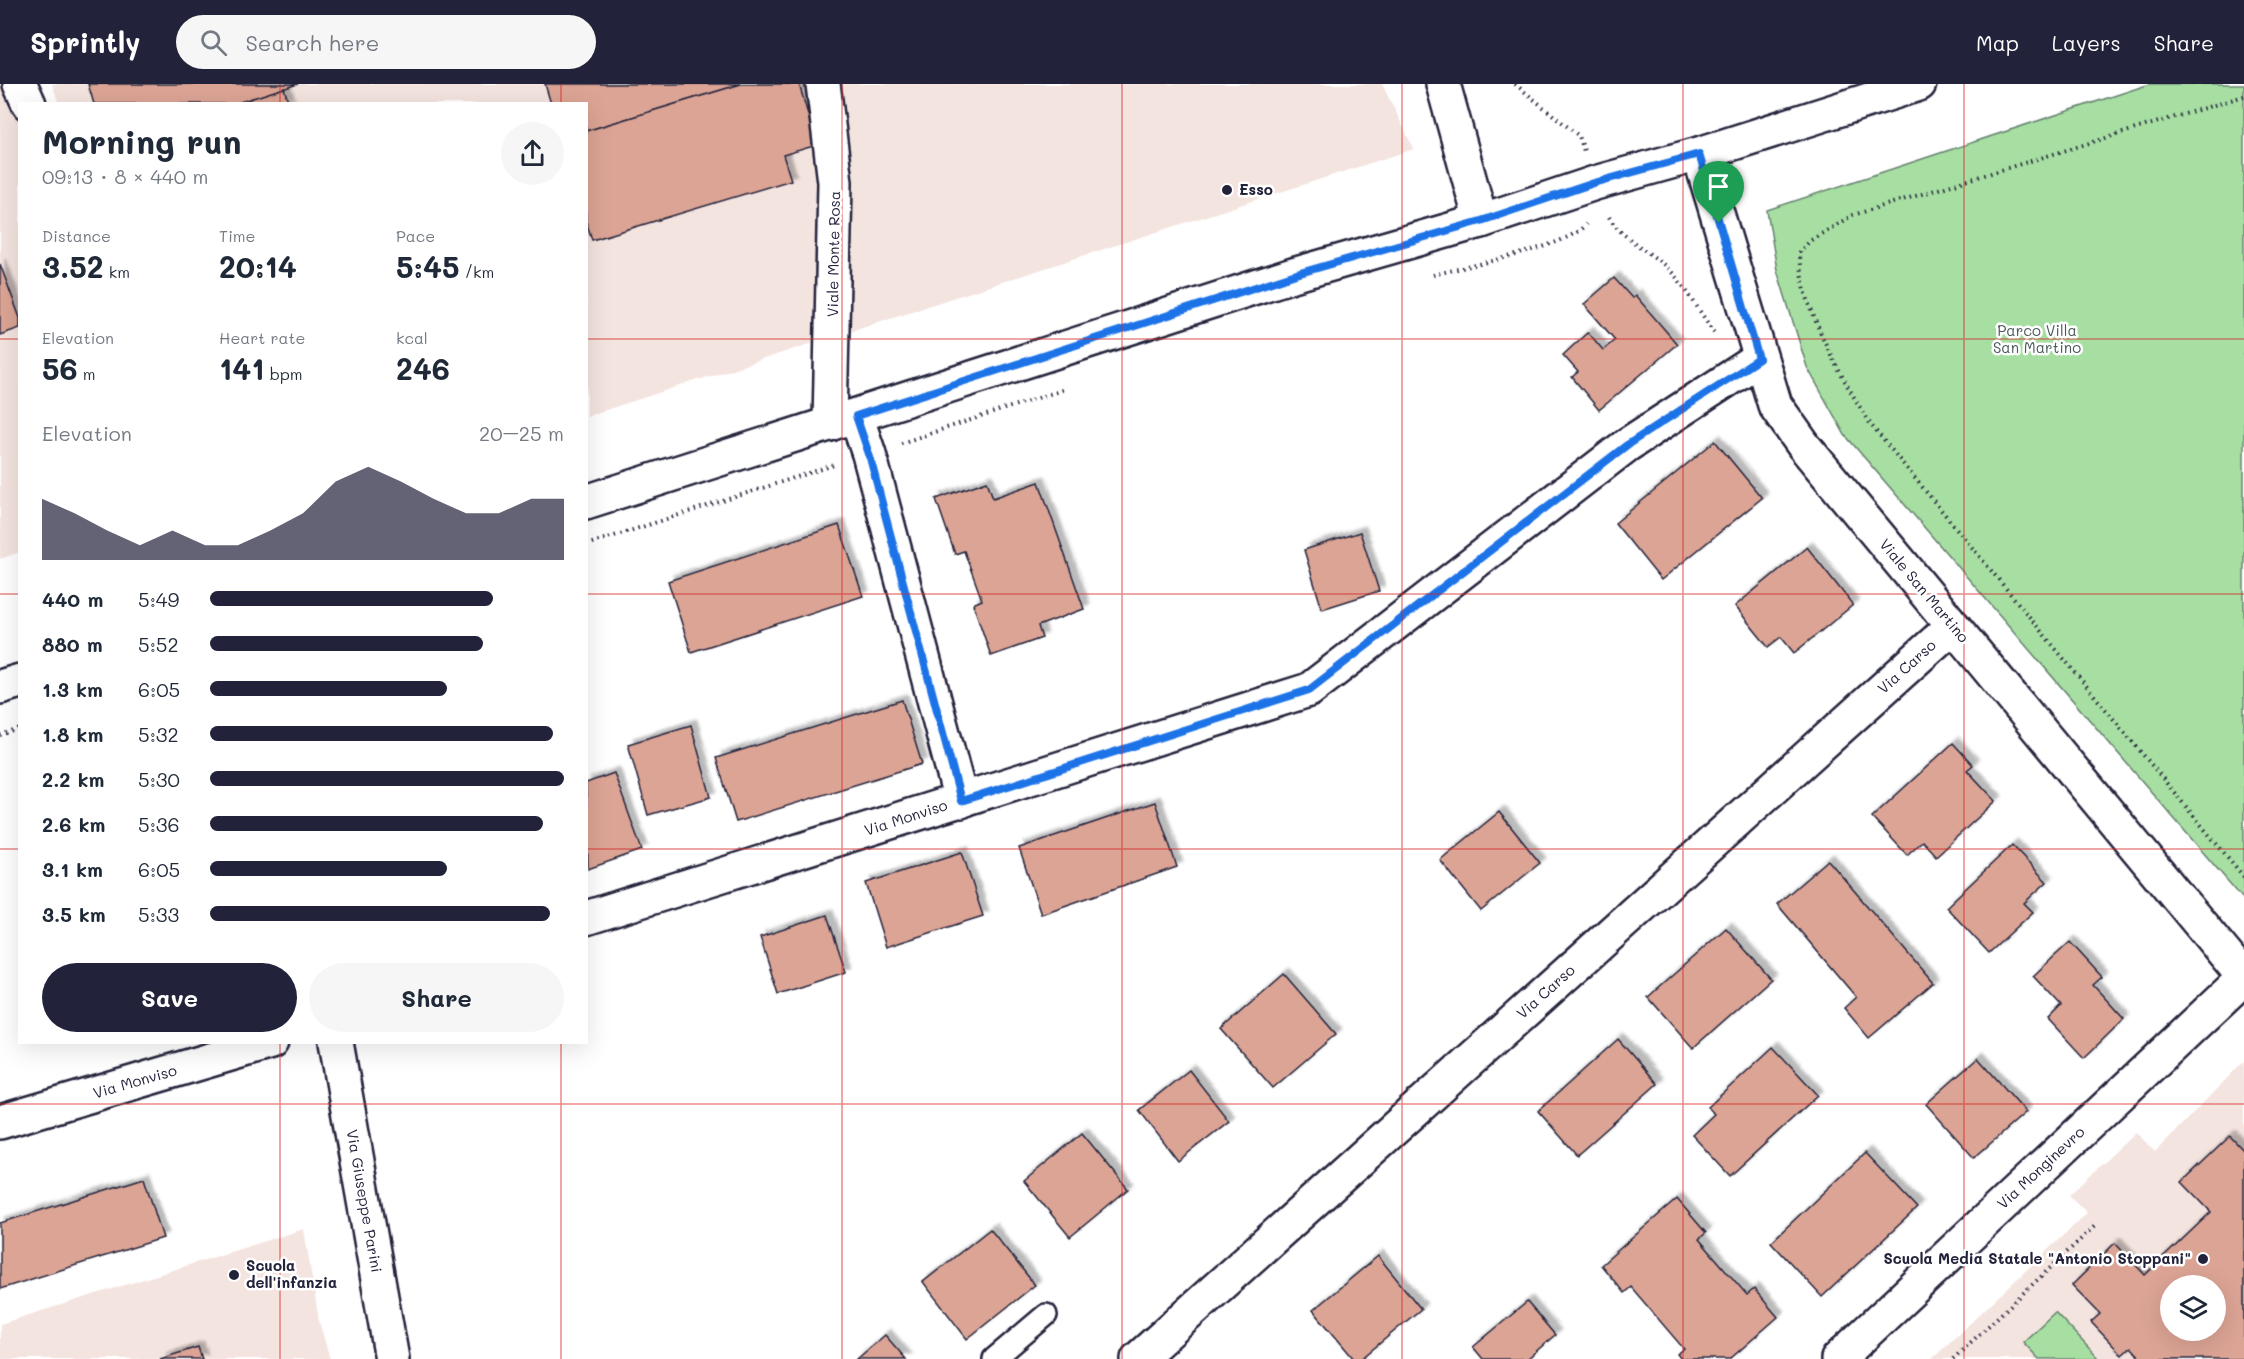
<!DOCTYPE html>
<meta charset="utf-8">
<style>
:root{--surface:#fff;--page:#f6f6f7;--text:#1f2937;--muted:#747a83;--accent:#22223b}
body{margin:0;font-family:Mali,sans-serif;background:var(--page);color:var(--text);height:100vh;display:flex;flex-direction:column;font-size:22px;white-space:nowrap}
*{box-sizing:border-box;margin:0}
p{font-size:20px;color:var(--muted)}
.icon{flex:none;width:33px;height:33px;fill:none;stroke:currentColor;stroke-width:2;stroke-linecap:round;stroke-linejoin:round}
.map{position:relative;flex:1;overflow:hidden}
.sheet{position:absolute;left:18px;top:18px;width:570px;height:942px;display:flex;flex-direction:column;background:var(--surface);border-radius:0px;box-shadow:0 6px 24px #0002}
.sheet>*{flex:none}
.fabs{position:absolute;left:2160px;top:1191px;display:grid;gap:12px}
.fabs a{display:grid;place-items:center;width:66px;height:66px;border-radius:50%;background:var(--surface);box-shadow:0 6px 24px #0002;font-size:30px}
.pin{position:absolute;display:grid;place-items:center;width:51px;height:51px;color:#fff;margin:-62px -26px;border-radius:50% 50% 50% 0;rotate:-45deg;box-shadow:0 0 6px #0007}
.pin .icon{rotate:45deg}
.round{display:grid;place-items:center;flex:none;width:63px;height:63px;border-radius:32px;background:var(--page)}
.overview{display:flex;align-items:center;justify-content:space-between;height:102px;padding:0 24px}
h1{font-size:33px;font-weight:800;line-height:45px}
.stats{display:grid;grid-template-columns:repeat(3,1fr);gap:9px;height:102px;padding:6px 24px}
.stats div{display:grid;align-content:center}
.stats b{font-size:30px;font-weight:800}
.stats small{font-size:16px;font-weight:400}
.stats p{font-size:16px}
.chart{height:168px;padding:12px 24px}
.chart p{display:flex;justify-content:space-between}
.chart svg{width:100%;height:108px;margin-top:6px;fill:var(--accent);opacity:.7}
.primary-button{display:flex;gap:12px;margin-top:auto;padding:12px 24px}
.primary-button a{flex:1;height:69px;border-radius:36px;background:var(--accent);color:#fff;font-size:24px;font-weight:800;line-height:69px;text-align:center}
.primary-button a+a{background:var(--page);color:var(--text)}
ul{padding:0 24px;list-style:none;font-size:20px}
li{display:grid;grid-template-columns:96px 72px 1fr;align-items:center;height:45px}
li i{height:15px;border-radius:8px;background:var(--accent)}
header{display:flex;align-items:center;gap:36px;box-sizing:border-box;height:84px;padding:0 30px;background:var(--accent);color:#fff}
header strong{font-size:28px}
nav{display:flex;gap:33px;margin-inline-start:auto;font-size:21px}
.search{width:420px;height:54px;background:var(--page);display:flex;align-items:center;gap:15px;box-sizing:border-box;padding:0 21px;border-radius:33px;color:var(--muted);font-size:22px}
.map>svg:first-child{display:block}
.built{fill:#f4e4df;fill-rule:evenodd}
.green{fill:#a7dea2;stroke:#64806e;stroke-width:1.5}
.building{fill:#dca495;stroke:#22223b;stroke-width:1.5;fill-rule:evenodd;filter:url(#shadow)}
.lines{fill:none;stroke-linecap:round;stroke-linejoin:round}
.lane-casing{stroke:#22223b;stroke-width:26}
.street-casing{stroke:#22223b;stroke-width:38}
.secondary-casing{stroke:#22223b;stroke-width:38}
.path{stroke:#22223b;stroke-width:4;stroke-dasharray:1.5 4.5;stroke-linecap:butt}
.lane{stroke:#fff;stroke-width:21}
.street{stroke:#fff;stroke-width:33}
.secondary{stroke:#fff;stroke-width:33}
.route-casing{stroke:#fff;stroke-width:12}
.route{stroke:#1a73e8;stroke-width:8}
.grid{fill:none;stroke:#d62828;stroke-width:1.5;stroke-opacity:0.55}
.poi-dot{fill:#22223b;stroke:#fff;stroke-width:2}
.labels{text-anchor:middle;stroke-width:5;stroke-linejoin:round;paint-order:stroke}
.poi-label{font-size:15px;font-weight:bold;fill:#22223b;stroke:#fff;text-anchor:start}
.street-label{font-size:15px;fill:#22223b;stroke:#fff}
.park-label{font-size:15px;fill:#4a5a5a;stroke:#fff}
</style>
<header>
<strong>Sprintly</strong>
<div class="search"><svg class="icon" aria-label="search" viewBox="0 0 24 24"><circle cx="10" cy="10" r="6"/><path d="M15 15l6 6"/></svg>Search here</div>
<nav><a>Map</a><a>Layers</a><a>Share</a></nav>
</header>
<div class="map">
<svg width="2244" height="1275" viewBox="0 0 2244 1275">
<defs>
<filter id="shadow"><feDropShadow dx="5.5" dy="-5.5" stdDeviation="1.5" flood-color="#0004"/></filter>
</defs>
<rect width="100%" height="100%" fill="#fff"/>
<filter id="ink" filterUnits="userSpaceOnUse"><feTurbulence type="fractalNoise" baseFrequency=".0167" numOctaves="2"/><feDisplacementMap in="SourceGraphic" scale="12" xChannelSelector="R" yChannelSelector="G"/><feConvolveMatrix kernelMatrix="1 2 1 2 8 2 1 2 1" color-interpolation-filters="sRGB"/></filter>
<g filter="url(#ink)">
<g class="built">
<path d="M0,0h7l13,30v438l-20,7z"/>
<path d="M52,0h1330l32,65 -827,267 -1,-312h-527z"/>
<path d="M2244,977v298h-312l155,-146 -18,-18 67,-63 19,20zM2170,1202h46v44h-46z"/>
<path d="M304,1145l15,92 11,38h-330v-35z"/>
</g>
<g class="green">
<path d="M2150,0h94v816l-399,-465 -38,-68 -30,-97 -10,-60z"/>
<path d="M2055,1228l44,47h-60l-16,-17z"/>
</g>
<g class="building">
<path d="M88,0h210l-64,20h-140z"/>
<path d="M545,0h196l-155,47v-27h-35z"/>
<path d="M741,0h58l18,61 -34,10 8,25 -199,60 -6,-19v-90z"/>
<path d="M284,4l5,16h-55z"/>
<path d="M0,180l20,54v10l-20,7z"/>
<path d="M1614,194l18,20 3,-3 42,49 -78,66 -27,-33 6,-5 -15,-17 25,-23 15,18 12,-10 -31,-36z"/>
<path d="M1715,357l47,57 -101,82 -46,-57z"/>
<path d="M987,397l6,17 46,-16 45,127 -46,17 4,12 -51,18 -18,-52 9,-4 -18,-49 -9,3 -19,-55z"/>
<path d="M839,441l24,71 -172,56 -23,-71z"/>
<path d="M1360,448l19,59 -57,18 -18,-59z"/>
<path d="M1807,463l46,58 -59,48 -13,-16 -13,10 -33,-41z"/>
<path d="M902,616l20,64 -186,58 -20,-64z"/>
<path d="M691,641l20,72 -63,18 -20,-71z"/>
<path d="M1953,659l20,22 -6,5 29,31 -60,55 -14,-15 -15,14 -35,-38z"/>
<path d="M614,689l28,77 -54,19 -2,-86z"/>
<path d="M1155,718l22,65 -136,47 -22,-66z"/>
<path d="M1499,728l41,51 -59,48 -41,-51z"/>
<path d="M2012,761l35,37 -23,21 9,9 -44,41 -43,-46z"/>
<path d="M962,768l21,64 -97,31 -20,-64z"/>
<path d="M1828,776l105,123 -64,55 -25,-30 12,-11 -79,-93z"/>
<path d="M827,831l19,57 -68,22 -18,-57z"/>
<path d="M1726,844l45,51 -78,69 -45,-51z"/>
<path d="M2070,858l32,35 -9,8 31,34 -40,39 -36,-39 13,-13 -28,-30z"/>
<path d="M1284,890l52,60 -63,54 -52,-59z"/>
<path d="M1618,955l39,45 -80,71 -39,-44z"/>
<path d="M1773,963l45,48 -88,81 -38,-41 22,-21 -6,-7z"/>
<path d="M1978,974l48,54 -52,46 -48,-54z"/>
<path d="M1189,986l40,51 -51,40 -39,-51z"/>
<path d="M1082,1049l46,56 -58,48 -46,-56z"/>
<path d="M2230,1052l14,15v208h-102l-11,-12 -9,8 -31,-33 9,-8 -28,-29 43,-42 30,32 66,-63 -29,-30zM2170,1202h46v44h-46z"/>
<path d="M1865,1069l52,55 -95,89 -51,-55z"/>
<path d="M144,1094l19,60 -163,51v-66z"/>
<path d="M1677,1115l29,34 -7,6 48,56 7,-6 24,28 -48,42h-49l-4,-5 7,-5 -53,-62 -7,6 -23,-28z"/>
<path d="M990,1145l45,56 -68,54 -44,-57z"/>
<path d="M1378,1172l43,53 -60,50h-7l-41,-49z"/>
<path d="M1527,1218l28,33 -28,24h-44l-10,-12z"/>
<path d="M885,1251l21,24h-49z"/>
<path d="M198,1263l4,12h-42z"/>
</g>
<g class="lines">
<defs>
<path id="lane" d="M994,1275l52,-44"/>
<g id="street">
<path d="M20,0l9,20"/>
<path d="M823,0l12,98 -5,242"/>
<path d="M1443,0l38,137"/>
<path d="M856,332l13,38 92,347"/>
<path d="M586,834l723,-228 318,-245 132,-86"/>
<path d="M336,958l56,317"/>
<path d="M0,1038l271,-80"/>
<path d="M1138,1275l815,-733"/>
<path d="M1838,1275l406,-381"/>
</g>
<g id="secondary">
<path d="M1699,70l76,251 29,41 440,531"/>
<path d="M586,418l707,-227 188,-54 114,-38 104,-29 220,-70"/>
<path d="M0,603l20,-6"/>
</g>
</defs>
<use href="#lane" class="lane-casing"/>
<use href="#street" class="street-casing"/>
<use href="#secondary" class="secondary-casing"/>
<g class="path">
<path d="M1515,0l64,52 5,15"/>
<path d="M2244,12l-391,119 -42,25 -12,12c1,54 43,127 72,173l373,452"/>
<path d="M1609,133c14,24 48,37 67,60 14,17 25,37 38,55"/>
<path d="M1433,191c33,-9 135,-27 153,-51"/>
<path d="M901,359l164,-54"/>
<path d="M586,461l248,-80"/>
<path d="M0,651l20,-6"/>
<path d="M1953,1275l144,-135"/>
</g>
<use href="#lane" class="lane"/>
<use href="#street" class="street"/>
<use href="#secondary" class="secondary"/>
</g>
</g>
<g class="lines" filter="url(#ink)">
<defs>
<path id="route" d="M1699,70l60,205 -132,86 -318,245 -348,111 -92,-347 -13,-38 437,-141 188,-54 113,-38z"/>
</defs>
<use href="#route" class="route-casing"/>
<use href="#route" class="route"/>
</g>
<path class="grid" d="M280,0v20M561,0v20M842,0v1275M1122,0v1275M1402,0v1275M1683,0v1275M1964,0v1275M0,255h20M586,255h1658M0,510h20M586,510h1658M0,765h20M586,765h1658M280,958v317M561,958v317M0,1020h2244"/>
<g class="poi-dot">
<circle cx="1227" cy="106" r="6"/>
<circle cx="2203" cy="1175" r="6"/>
<circle cx="234" cy="1191" r="6"/>
</g>
<g class="labels">
<g class="poi-label">
<text x="1239" y="111">Esso</text>
<text x="2191" y="1180" text-anchor="end">Scuola Media Statale "Antonio Stoppani"</text>
<text x="246" y="1187">Scuola<tspan x="246" dy="17">dell'infanzia</tspan></text>
</g>
<g class="street-label">
<text transform="translate(834 170) rotate(-89)" y="5">Viale Monte Rosa</text>
<text transform="translate(1924 507) rotate(50)" y="5">Viale San Martino</text>
<text transform="translate(1907 583) rotate(-42)" y="5">Via Carso</text>
<text transform="translate(906 734) rotate(-18)" y="5">Via Monviso</text>
<text transform="translate(1546 908) rotate(-42)" y="5">Via Carso</text>
<text transform="translate(135 998) rotate(-16)" y="5">Via Monviso</text>
<text transform="translate(2041 1084) rotate(-43)" y="5">Via Monginevro</text>
<text transform="translate(364 1117) rotate(80)" y="5">Via Giuseppe Parini</text>
</g>
<g class="park-label">
<text x="2037" y="252">Parco Villa<tspan x="2037" dy="17">San Martino</tspan></text>
</g>
</g>
</svg>
<div class="fabs">
<a><svg class="icon" aria-label="layers" viewBox="0 0 24 24"><path d="M12 4l9 5-9 5-9-5zM3 14l9 5 9-5"/></svg></a>
</div>
<div class="pin" style="left:1719px;top:139px;background:#1e9e55"><svg class="icon" aria-label="arrive" viewBox="0 0 24 24"><path d="M6 21V4h12l-3 4 3 4H6"/></svg></div>
<section class="sheet">
<div class="overview"><div><h1>Morning run</h1><p>09:13 · 8 × 440 m</p></div><a class="round"><svg class="icon" aria-label="share" viewBox="0 0 24 24"><path d="M12 15V3M7 8l5-5 5 5M5 13v7h14v-7"/></svg></a></div>
<div class="stats">
<div><p>Distance</p><b>3.52<small> km</small></b></div>
<div><p>Time</p><b>20:14</b></div>
<div><p>Pace</p><b>5:45<small> /km</small></b></div>
</div>
<div class="stats">
<div><p>Elevation</p><b>56<small> m</small></b></div>
<div><p>Heart rate</p><b>141<small> bpm</small></b></div>
<div><p>kcal</p><b>246</b></div>
</div>
<div class="chart"><p><span>Elevation</span>20–25 m</p>
<svg viewBox="0 0 160 44" preserveAspectRatio="none"><path d="M0 44V19L10 25L20 32L30 38L40 32L50 38L60 38L70 32L80 25L90 12L100 6L110 12L120 19L130 25L140 25L150 19L160 19V44z"/></svg>
</div>
<ul>
<li><b>440 m</b>5:49<i style="width:80%"></i></li>
<li><b>880 m</b>5:52<i style="width:77%"></i></li>
<li><b>1.3 km</b>6:05<i style="width:67%"></i></li>
<li><b>1.8 km</b>5:32<i style="width:97%"></i></li>
<li><b>2.2 km</b>5:30<i style="width:100%"></i></li>
<li><b>2.6 km</b>5:36<i style="width:94%"></i></li>
<li><b>3.1 km</b>6:05<i style="width:67%"></i></li>
<li><b>3.5 km</b>5:33<i style="width:96%"></i></li>
</ul>
<div class="primary-button"><a>Save</a><a>Share</a></div>
</section>
</div>
